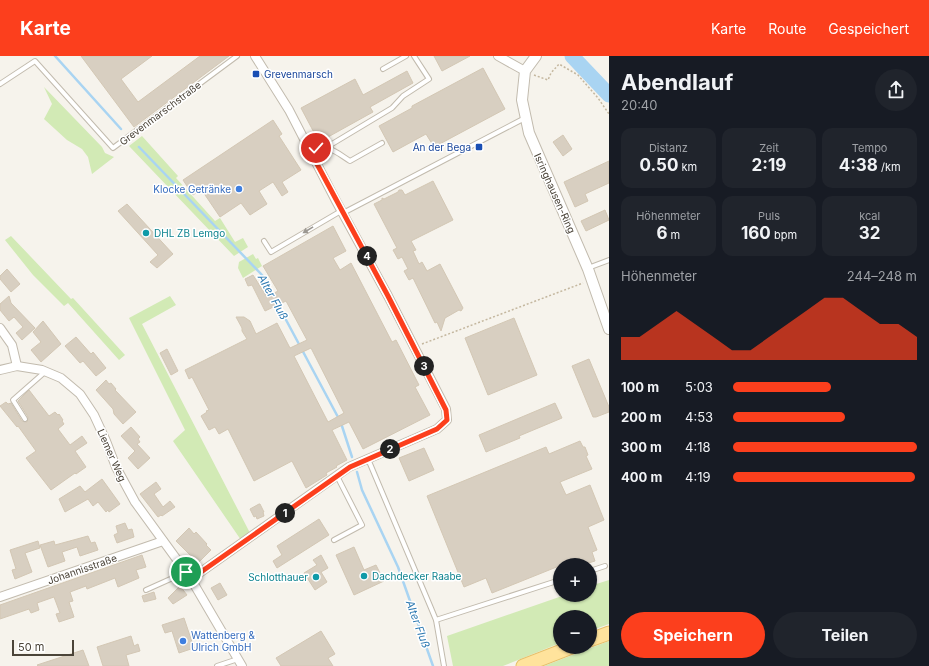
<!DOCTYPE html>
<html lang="de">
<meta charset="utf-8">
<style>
:root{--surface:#171b24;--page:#20242c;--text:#f1f3f6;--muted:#9ea1a6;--accent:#fc3f1d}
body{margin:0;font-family:Inter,sans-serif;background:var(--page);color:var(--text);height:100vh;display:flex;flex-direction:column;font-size:15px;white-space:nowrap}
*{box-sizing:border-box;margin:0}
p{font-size:13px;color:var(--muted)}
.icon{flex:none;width:22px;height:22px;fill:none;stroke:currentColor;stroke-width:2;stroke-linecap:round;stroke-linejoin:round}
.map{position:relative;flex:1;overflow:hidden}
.side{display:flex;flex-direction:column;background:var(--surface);width:320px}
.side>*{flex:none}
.tools{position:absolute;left:553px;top:502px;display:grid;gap:8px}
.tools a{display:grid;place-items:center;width:44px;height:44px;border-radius:50%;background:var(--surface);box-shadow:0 1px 3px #0004;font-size:20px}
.scale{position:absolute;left:12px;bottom:10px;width:62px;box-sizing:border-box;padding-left:4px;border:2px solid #4b4439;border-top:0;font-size:11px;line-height:14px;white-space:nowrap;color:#4b4439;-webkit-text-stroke:3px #fff;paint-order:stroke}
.pin{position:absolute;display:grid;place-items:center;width:34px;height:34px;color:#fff;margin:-17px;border:2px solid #fff;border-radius:50%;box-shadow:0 1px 4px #0007}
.km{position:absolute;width:20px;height:20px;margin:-10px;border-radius:50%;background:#222;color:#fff;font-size:11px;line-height:20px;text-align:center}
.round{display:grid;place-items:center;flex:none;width:42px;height:42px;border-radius:21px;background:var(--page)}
.head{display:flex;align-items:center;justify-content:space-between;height:68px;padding:0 12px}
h1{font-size:22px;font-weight:700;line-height:30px}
.stats{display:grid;grid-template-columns:repeat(3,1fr);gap:6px;height:68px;padding:4px 12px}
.stats div{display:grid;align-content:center;border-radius:10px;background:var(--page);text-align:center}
.stats b{font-size:17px;font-weight:700}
.stats small{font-size:11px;font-weight:400}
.stats p{font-size:11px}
.chart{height:112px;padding:8px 12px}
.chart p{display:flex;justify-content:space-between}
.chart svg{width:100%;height:72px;margin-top:4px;fill:var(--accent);opacity:.7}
.button{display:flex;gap:8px;margin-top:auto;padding:8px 12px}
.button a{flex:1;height:46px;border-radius:24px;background:var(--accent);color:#fff;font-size:16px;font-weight:700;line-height:46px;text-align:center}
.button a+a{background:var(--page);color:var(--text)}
ul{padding:0 12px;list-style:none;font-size:13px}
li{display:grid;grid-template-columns:64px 48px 1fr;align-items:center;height:30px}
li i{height:10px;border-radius:5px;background:var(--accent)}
header{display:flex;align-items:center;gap:24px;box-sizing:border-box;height:56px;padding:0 20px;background:var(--accent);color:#fff}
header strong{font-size:19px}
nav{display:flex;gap:22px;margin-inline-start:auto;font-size:14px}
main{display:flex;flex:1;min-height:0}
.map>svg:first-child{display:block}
.green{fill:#d2eab5}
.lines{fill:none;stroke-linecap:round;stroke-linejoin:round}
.stream{stroke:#a9d4f2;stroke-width:2.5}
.river{stroke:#a9d4f2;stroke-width:15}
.building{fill:#d8cfc1;stroke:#d3c7b4;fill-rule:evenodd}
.service-casing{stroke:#c2bbae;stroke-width:6}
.minor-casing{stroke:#c2bbae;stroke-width:10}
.tertiary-casing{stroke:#c2bbae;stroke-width:12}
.primary-casing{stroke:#e6c16a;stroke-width:15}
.path{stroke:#c4b79f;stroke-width:1.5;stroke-dasharray:2 2;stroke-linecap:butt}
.service{stroke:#fff;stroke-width:4}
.minor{stroke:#fff;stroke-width:8}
.tertiary{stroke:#fff;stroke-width:10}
.primary{stroke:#ffe39c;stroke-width:13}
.oneway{fill:#9c9892}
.route-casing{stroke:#fff;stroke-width:8}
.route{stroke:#fc3f1d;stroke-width:5}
.transit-dot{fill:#1a4fb4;stroke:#fff;stroke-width:1.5}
.shop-dot{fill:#3f7fe0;stroke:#fff;stroke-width:1.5}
.culture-dot{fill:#0f9aa8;stroke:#fff;stroke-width:1.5}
.labels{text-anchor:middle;stroke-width:3;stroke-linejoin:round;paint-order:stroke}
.transit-label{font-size:10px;fill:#164399;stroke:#fff;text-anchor:start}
.street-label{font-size:10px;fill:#4b4439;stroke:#fff}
.shop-label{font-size:10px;fill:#366cbe;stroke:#fff;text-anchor:end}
.culture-label{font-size:10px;fill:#0d838f;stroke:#fff;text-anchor:start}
.water-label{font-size:11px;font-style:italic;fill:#2e7ab2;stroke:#fff}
</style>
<header>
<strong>Karte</strong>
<nav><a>Karte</a><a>Route</a><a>Gespeichert</a></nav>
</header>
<main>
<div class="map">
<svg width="609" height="610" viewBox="0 0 609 610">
<rect width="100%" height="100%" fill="#f6f3ec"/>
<g class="green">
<path d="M44,31l58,60 3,6 9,4 -22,17 -4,-17 -6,-8 -15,-9 -23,-21 8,-15z"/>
<path d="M142,80l36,40 -2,2 39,43 5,-3 15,24 8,-4 5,9 -14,9 -105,-110z"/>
<path d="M11,180l60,63 2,-1 52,57 -6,5 -51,-57 -4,3 -31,-31 -28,-35z"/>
<path d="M253,198l3,5 2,-1 4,8 -19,12 -5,-10 1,-6z"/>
<path d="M170,240l6,9 -34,19 108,209 -9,7 -68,-99 12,-11 -56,-112z"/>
<path d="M609,524v44l-19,7v-14h-30v26l-57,23h-50l-6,-30 118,-41h25v-9z"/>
<path d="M609,585v25h-65z"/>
</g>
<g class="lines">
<g class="stream">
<path d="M55,0l66,73"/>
<path d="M575,1l1,-1"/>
<path d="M139,91l123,128 12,22"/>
<path d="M277,247l62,116"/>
<path d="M341,367l11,34"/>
<path d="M357,416l5,18 36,77 35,99"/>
</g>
<path class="river" d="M572,0l37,39"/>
</g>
<g class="building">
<path d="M81,0h71l-31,23 17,23 62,-46h29l-95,71z"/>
<path d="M434,0h36l-28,15z"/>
<path d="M483,12l22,41 -71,38 -8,-13 -33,18 -14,-26 33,-18v-2z"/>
<path d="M407,15l6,12 -43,24 3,5 -54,30 -18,-34 54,-29 8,16z"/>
<path d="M273,64l9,14 -3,2 22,34 -19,12 6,10 -6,4 -9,-14 -14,9 8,13 -17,11 -9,-12 -21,14 -19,-28 -8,6 -10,-15z"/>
<path d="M563,79l9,14 -9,7 -10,-14z"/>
<path d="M609,105v22l-24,11 3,7 -13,6 -11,-25z"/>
<path d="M433,125l20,39 -42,21 5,9 -3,1 6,13 3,-2 5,9 13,-7 23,44 -2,3 -2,-1 -14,8 -4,13 -4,-9 -2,1 -22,-45 -4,2 -5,-9 4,-2 -6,-12 -4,2 -5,-9 4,-2 -23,-44 8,-4v-2l2,1 14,-7 1,-2h3l3,5z"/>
<path d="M127,148l46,50 -16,14 -7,-6 8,-7 -40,-44z"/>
<path d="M605,154l4,10 -23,11 -5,-10z"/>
<path d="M333,170l13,25 -13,7 7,12 11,-7 41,79 4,-2 23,45 -4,2 15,28 -67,34 -14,-27 -17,8 15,30 -11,6 1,1 -11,6 1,2 -21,13 -14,-27 -38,20 -26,-52 -9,5 -4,-7 -6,3 -8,-14 6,-4 -1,-1 3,-1 -17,-33 -3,2 -4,-9 62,-31 -5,-8v-3l-6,-11h8l6,4 6,13 21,-11 13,25 17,-8 -21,-39 -21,10 -13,-26 -4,1 -3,-7 8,-4 14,22 11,-6 -15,-25zM311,292l33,65 -16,9 -34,-66z"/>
<path d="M7,213l13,15 -9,8 -11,-13v-3z"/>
<path d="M9,240l2,7 24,25 -13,12 -6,-7 7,-6 -9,-10 -5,4 -9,-11v-6z"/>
<path d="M514,262l23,57 -49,20 -23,-57z"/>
<path d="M43,265l18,23 -20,18 -10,-12 10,-8 -8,-10z"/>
<path d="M76,281l15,17 2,-2 13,16 -10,8 -13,-15 -3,2 -15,-17z"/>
<path d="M167,293l11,22 -7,4 -11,-22z"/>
<path d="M589,303l20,48v5l-13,5h-3l-21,-51z"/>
<path d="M106,324l3,4 2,-1 5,6 -1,1 21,22 -13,12 -9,-10 -1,-5 -17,-19z"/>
<path d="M29,334l20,26 6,-4 3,3 1,-1 4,6 -1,1 2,3 -6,5 12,16 12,-9 5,7 -12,8 11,16 -10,7 -1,-1 -24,17 -25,-32 10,-7 -18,-25 -1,1 -17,-21 6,-4 2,2 3,-1 11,18 5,1 1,-5 -10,-16z"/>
<path d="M555,347l7,15 -43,18 1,2 -34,14 -7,-17z"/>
<path d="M131,371l9,10 -2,2 2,3 -3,2 13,14 -12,11 -10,-11 7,-7 -14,-15z"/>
<path d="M580,385l3,6h2l3,8 -2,1 6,13 -32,13 6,13 24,-10 14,35 -16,7 9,23 -5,2 3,9 -13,4 -3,-7 -87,35 -6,-15 -22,9 -37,-91 119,-49 3,7z"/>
<path d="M424,392l10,22 -25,11 -10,-23z"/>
<path d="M102,423l18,25 -11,8 -1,-2 -2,2 -8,-10 -5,4 -5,-7 -23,13 -6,-13 21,-13 5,6z"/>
<path d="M156,426l5,7 -7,5 9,13 7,-6 5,6 -13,9 -1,-1 -3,2 -18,-23z"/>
<path d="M259,448h1l4,8h-1l1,4 -7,3 -1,-3 -2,1 -4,-8z"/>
<path d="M319,463l10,16 -52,33 -4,-7 9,-6 -5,-9z"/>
<path d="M125,467l3,7 4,-1 2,8 -17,6 -3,-8 4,-2 -2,-7z"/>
<path d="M189,472l5,6 2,-2 11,12 -1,1 5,5 -13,13 -22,-22z"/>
<path d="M88,480l3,7 4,-1 3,8 -18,6 -3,-9 -15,5 3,9 -17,6 -8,-22 14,-4 1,4z"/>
<path d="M38,485l2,7 -15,5 7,19 -17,7 -3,-9 4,-1 -6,-19z"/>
<path d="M354,491l10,23 12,-5 8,16 -30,14 -18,-40z"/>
<path d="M142,499l4,12 -10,3 3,8 -21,9 -3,-9 -28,11 -1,-3 -16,6 3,9 -4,1 5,15 -15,5 -3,-8 4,-1 -6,-16 -17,6 2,7 -8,3 -2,-4 -29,10v-14z"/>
<path d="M321,499l7,13 -7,4 6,10 -12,8 -11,-17 13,-8 -4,-5z"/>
<path d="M220,527l7,12 -9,5 -7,-12z"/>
<path d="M180,530l7,9 -14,9 -5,-6z"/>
<path d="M154,536l2,7 -12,3 -2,-6z"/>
<path d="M184,562l10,30 -15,5 -7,-22 -7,2 -3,-8z"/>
<path d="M321,575l14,23 -7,4 5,8h-52l-5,-8z"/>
<path d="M131,580l3,10 4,-2 2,7 -14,4 3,11h-26l-6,-19z"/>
<path d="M83,594l6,16h-51l-1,-1z"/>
</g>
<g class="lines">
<defs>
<g id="service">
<path d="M383,13l23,-13"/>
<path d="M0,28l35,-23 78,87 124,-92"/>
<path d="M327,91l65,-39 11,-12 26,-17 -15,-23"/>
<path d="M311,95c16,-9 26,2 39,10l32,-18"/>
<path d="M343,157l182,-95"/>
<path d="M264,185l7,11 70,-41"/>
<path d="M588,212l21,-8"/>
<path d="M25,363l-12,-19 33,-29"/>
<path d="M368,403l63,149 5,12 8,46"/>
<path d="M334,484l28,-15 -25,-49"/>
<path d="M590,515l15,-5"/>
<path d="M146,534l40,-18"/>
<path d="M436,564l124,-40"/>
<path d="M217,610l21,-7"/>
</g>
<g id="minor">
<path d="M498,0l27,15"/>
<path d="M0,272l12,17 5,21"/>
<path d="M0,314l17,-4 25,4 19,8 19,16 14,21 12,26 10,26 19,35 56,77 51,87"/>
<path d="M191,523l158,-112 88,-38 10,-9 -1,-11 -58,-113 -53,-97 -46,-89 -34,-54"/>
<path d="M0,541l163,-56"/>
</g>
<path id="tertiary" d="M536,0l-11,15 -3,29 7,33 59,136 21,60"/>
<g id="primary">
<path d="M590,584l19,-7"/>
<path d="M523,610l49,-19"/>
</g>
</defs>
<use href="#service" class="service-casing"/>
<use href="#minor" class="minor-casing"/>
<use href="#tertiary" class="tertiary-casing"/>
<use href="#primary" class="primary-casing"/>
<g class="path">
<path d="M534,19l14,5 3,-7 8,-9 19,11 20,23 11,16"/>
<path d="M422,288l161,-61"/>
</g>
<use href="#service" class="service"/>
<use href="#minor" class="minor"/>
<use href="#tertiary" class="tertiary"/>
<use href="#primary" class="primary"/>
</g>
<defs><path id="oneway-solid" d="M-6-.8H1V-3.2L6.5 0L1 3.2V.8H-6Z"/></defs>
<use class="oneway" href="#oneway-solid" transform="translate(308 174) rotate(149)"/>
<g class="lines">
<defs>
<path id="route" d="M186,516l5,7 159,-112 87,-38 10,-9 -1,-10 -58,-114 -78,-145 6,-3"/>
</defs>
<use href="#route" class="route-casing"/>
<use href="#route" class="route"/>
</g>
<g class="transit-dot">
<rect x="252" y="14" width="8" height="8" rx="2"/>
<rect x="475" y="87" width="8" height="8" rx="2"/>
</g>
<g class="shop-dot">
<circle cx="239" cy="133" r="4"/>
<circle cx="183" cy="585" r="4"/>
</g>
<g class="culture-dot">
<circle cx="146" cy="177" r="4"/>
<circle cx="364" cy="520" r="4"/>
<circle cx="316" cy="521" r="4"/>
</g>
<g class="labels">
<g class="transit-label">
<text x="264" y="22">Grevenmarsch</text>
<text x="471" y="95" text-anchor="end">An der Bega</text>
</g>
<g class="street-label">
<text transform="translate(160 57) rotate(-37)" y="4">Grevenmarschstraße</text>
<text transform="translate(555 137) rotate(66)" y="4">Isringhausen-Ring</text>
<text transform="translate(112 399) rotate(66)" y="4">Liemer Weg</text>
<text transform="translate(82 513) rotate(-19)" y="4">Johannisstraße</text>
</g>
<g class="shop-label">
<text x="231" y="137">Klocke Getränke</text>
<text x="191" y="583" text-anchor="start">Wattenberg &amp;<tspan x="191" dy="12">Ulrich GmbH</tspan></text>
</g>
<g class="culture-label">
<text x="154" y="181">DHL ZB Lemgo</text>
<text x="372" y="524">Dachdecker Raabe</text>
<text x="308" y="525" text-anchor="end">Schlotthauer</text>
</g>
<g class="water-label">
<text transform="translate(273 241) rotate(61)" y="4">Alter Fluß</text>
<text transform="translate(418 568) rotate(70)" y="4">Alter Fluß</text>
</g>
</g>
</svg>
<div class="tools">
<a>+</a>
<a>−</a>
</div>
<div class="scale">50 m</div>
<div class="pin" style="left:186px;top:516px;background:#1e9e55"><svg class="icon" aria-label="arrive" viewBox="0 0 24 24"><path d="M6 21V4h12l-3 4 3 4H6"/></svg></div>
<div class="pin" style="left:316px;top:92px;background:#d93025"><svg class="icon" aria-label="check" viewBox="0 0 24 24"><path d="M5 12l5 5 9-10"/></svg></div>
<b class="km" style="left:285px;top:457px">1</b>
<b class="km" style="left:390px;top:393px">2</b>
<b class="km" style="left:424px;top:310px">3</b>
<b class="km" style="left:367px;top:200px">4</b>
</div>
<section class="side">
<div class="head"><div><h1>Abendlauf</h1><p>20:40</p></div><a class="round"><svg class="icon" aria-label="share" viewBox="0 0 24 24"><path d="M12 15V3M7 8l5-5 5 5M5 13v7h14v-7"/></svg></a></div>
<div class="stats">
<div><p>Distanz</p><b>0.50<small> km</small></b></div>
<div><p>Zeit</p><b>2:19</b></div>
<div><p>Tempo</p><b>4:38<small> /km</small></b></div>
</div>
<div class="stats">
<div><p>Höhenmeter</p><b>6<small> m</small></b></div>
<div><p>Puls</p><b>160<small> bpm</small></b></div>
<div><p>kcal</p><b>32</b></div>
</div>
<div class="chart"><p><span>Höhenmeter</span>244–248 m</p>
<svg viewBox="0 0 160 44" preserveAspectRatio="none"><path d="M0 44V30L10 30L20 22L30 14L40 22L50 30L60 38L70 38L80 30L90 22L100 14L110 6L120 6L130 14L140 22L150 22L160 30V44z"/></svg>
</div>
<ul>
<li><b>100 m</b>5:03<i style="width:53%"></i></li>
<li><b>200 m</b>4:53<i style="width:61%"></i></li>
<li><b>300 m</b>4:18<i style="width:100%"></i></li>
<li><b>400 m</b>4:19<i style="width:99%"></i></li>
</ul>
<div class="button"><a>Speichern</a><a>Teilen</a></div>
</section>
</main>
